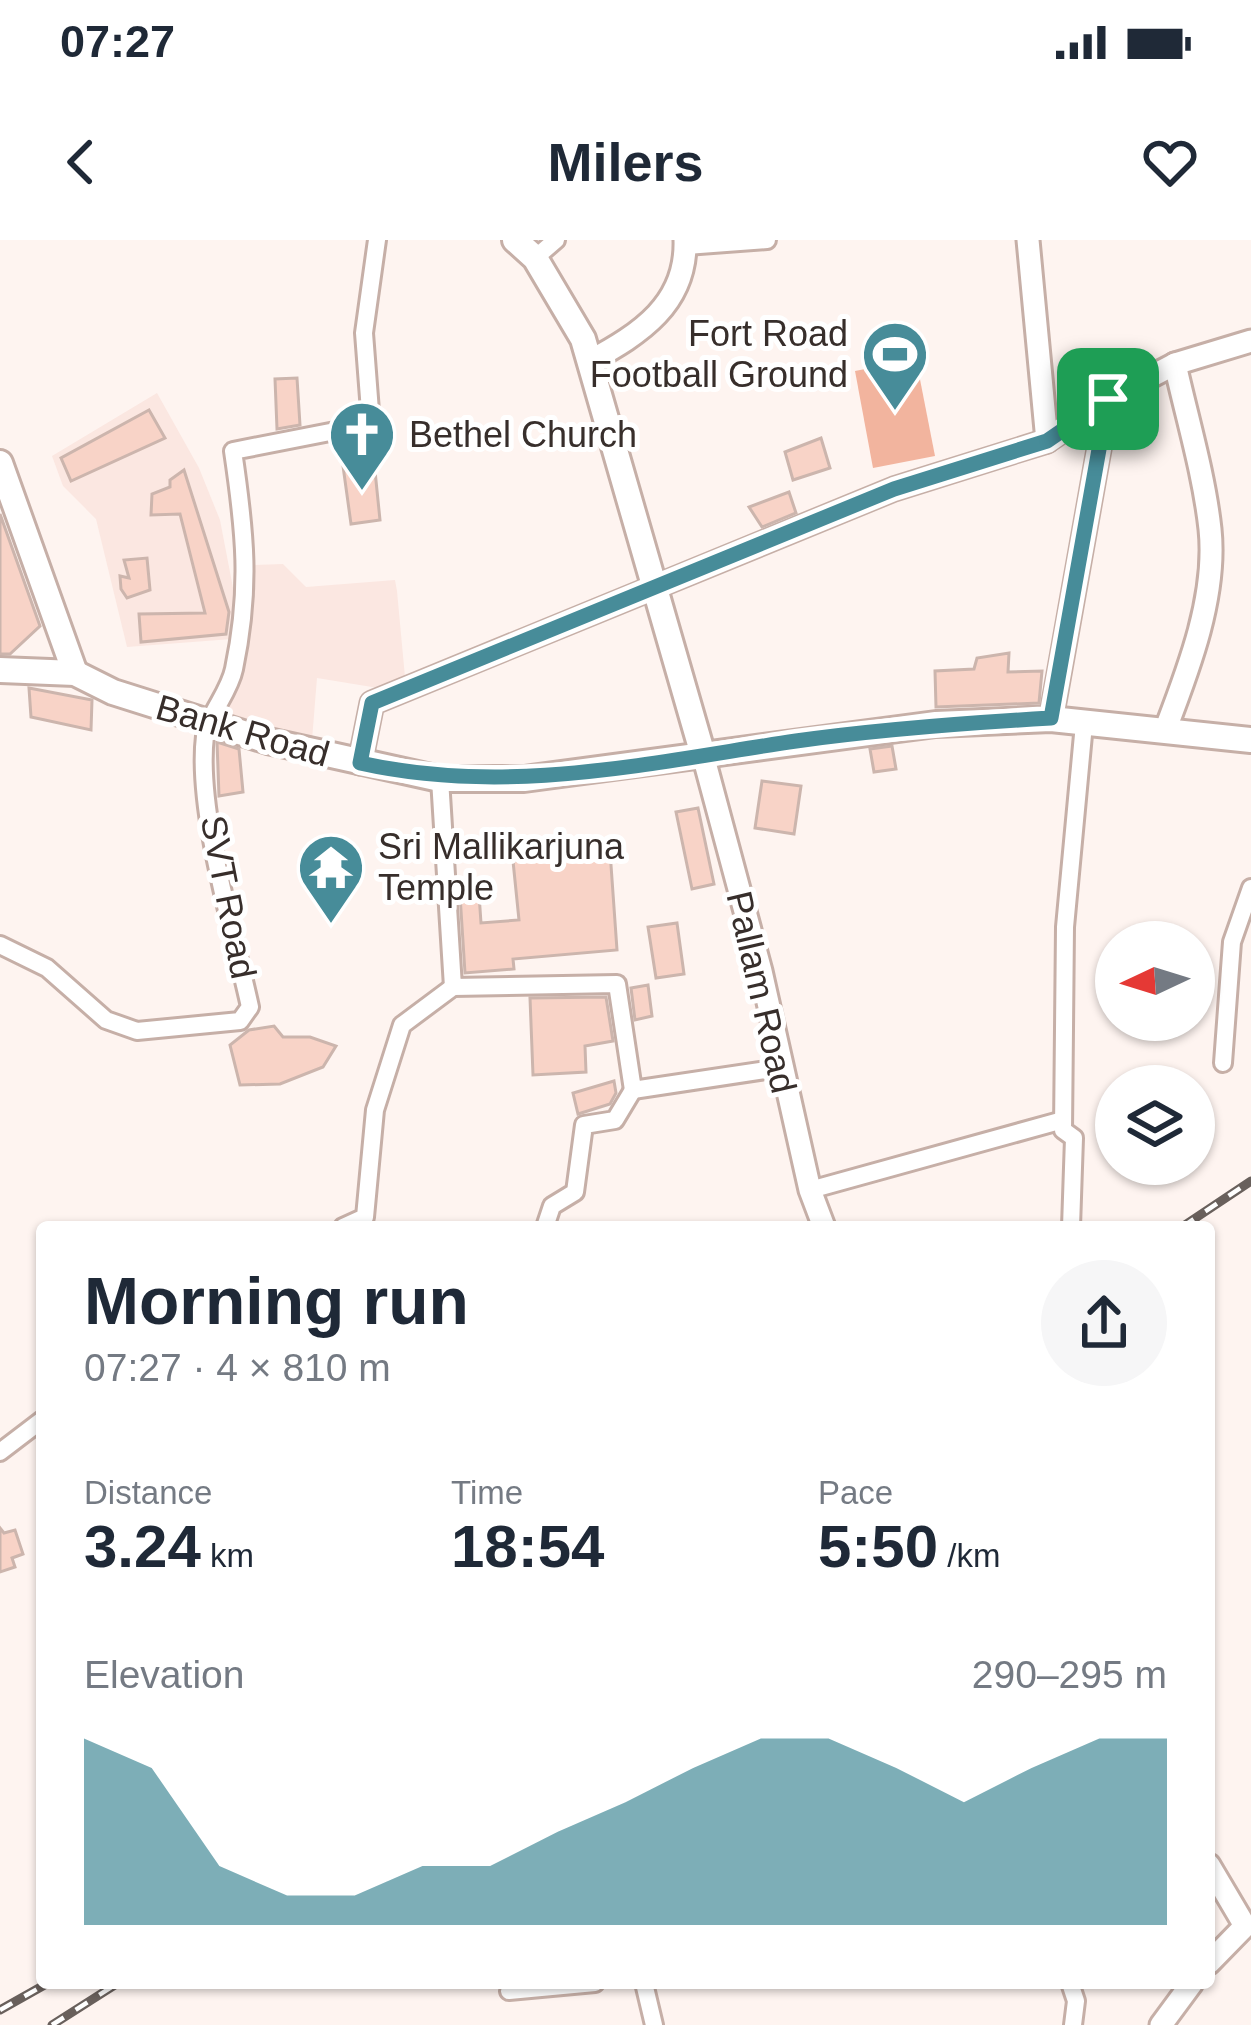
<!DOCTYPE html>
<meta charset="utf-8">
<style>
:root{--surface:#fff;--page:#f6f6f7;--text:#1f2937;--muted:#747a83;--accent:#478c99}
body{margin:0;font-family:Helvetica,sans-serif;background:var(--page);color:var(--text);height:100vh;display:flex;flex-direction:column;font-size:45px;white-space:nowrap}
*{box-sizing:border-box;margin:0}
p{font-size:39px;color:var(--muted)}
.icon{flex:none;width:66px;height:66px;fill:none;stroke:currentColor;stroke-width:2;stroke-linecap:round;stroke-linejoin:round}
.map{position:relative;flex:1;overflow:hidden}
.sheet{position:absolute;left:36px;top:981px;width:1179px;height:768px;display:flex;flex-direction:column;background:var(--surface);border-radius:12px;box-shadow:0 3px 9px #0004}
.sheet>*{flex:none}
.needle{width:78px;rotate:266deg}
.controls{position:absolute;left:1095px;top:681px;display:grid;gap:24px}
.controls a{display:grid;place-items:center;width:120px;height:120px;border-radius:50%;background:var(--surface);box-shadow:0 3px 9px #0004;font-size:60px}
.pin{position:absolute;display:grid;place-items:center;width:102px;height:102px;color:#fff;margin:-51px;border-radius:24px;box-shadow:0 6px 18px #0006}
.round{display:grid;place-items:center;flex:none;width:126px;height:126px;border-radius:63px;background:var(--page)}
.head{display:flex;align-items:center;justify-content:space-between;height:204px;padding:0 48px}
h1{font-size:66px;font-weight:800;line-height:90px}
.stats{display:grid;grid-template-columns:repeat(3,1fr);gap:18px;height:204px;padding:12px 48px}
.stats div{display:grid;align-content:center}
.stats b{font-size:60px;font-weight:800}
.stats small{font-size:33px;font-weight:400}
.stats p{font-size:33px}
.chart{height:336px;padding:24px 48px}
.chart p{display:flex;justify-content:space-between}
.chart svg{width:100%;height:216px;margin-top:12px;fill:var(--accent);opacity:.7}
.status{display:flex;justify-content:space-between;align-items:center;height:84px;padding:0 60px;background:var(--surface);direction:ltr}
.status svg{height:33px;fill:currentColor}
header{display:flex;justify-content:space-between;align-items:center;height:156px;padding:0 48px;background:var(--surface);font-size:54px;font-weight:800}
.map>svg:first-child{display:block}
.built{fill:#fbe7e1}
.green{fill:#f2b49e}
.building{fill:#f8d3c7;stroke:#ccb5ad;stroke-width:3}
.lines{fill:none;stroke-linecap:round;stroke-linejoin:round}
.minor-casing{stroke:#c6afa7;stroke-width:22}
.tertiary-casing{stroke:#c6afa7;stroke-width:27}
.secondary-casing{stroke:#c6afa7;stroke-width:30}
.minor{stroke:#fff;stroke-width:16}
.tertiary{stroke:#fff;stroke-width:21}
.secondary{stroke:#fff;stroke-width:24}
.rail-casing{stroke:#69605c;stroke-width:9}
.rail{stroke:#fff;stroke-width:4.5;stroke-dasharray:14;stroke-linecap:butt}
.route-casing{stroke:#fff;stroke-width:24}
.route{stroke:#478c99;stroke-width:15}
.labels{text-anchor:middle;stroke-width:10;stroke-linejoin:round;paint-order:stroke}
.poi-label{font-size:36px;fill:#372e2b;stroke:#fff;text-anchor:start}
.street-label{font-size:36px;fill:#372e2b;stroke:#fff}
</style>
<div class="status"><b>07:27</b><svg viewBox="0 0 49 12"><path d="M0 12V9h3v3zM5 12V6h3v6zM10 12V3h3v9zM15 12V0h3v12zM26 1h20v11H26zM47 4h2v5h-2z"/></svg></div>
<header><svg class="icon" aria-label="back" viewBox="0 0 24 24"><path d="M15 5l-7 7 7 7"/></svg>Milers<svg class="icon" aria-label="heart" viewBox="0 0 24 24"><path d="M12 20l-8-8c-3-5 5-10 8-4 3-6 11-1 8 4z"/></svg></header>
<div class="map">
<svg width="1251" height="1785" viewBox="0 0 1251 1785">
<rect width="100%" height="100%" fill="#fef4f0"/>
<g class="built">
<path d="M157,153l42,75 21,52 14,73 -2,46 -105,8 -31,-128 -33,-33 -11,-30z"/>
<path d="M283,324l23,23 89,-7 2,11 8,86 -27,11 -61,-10 -5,62 -88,-28 19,-61 7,-86z"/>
</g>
<path class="green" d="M916,119l19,97 -62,12 -18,-97z"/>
<g class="building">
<path d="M297,138l3,47 -23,4 -2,-50z"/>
<path d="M149,170l16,28 -94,43 -10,-23z"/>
<path d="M821,198l9,30 -37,12 -8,-28z"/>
<path d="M374,221l6,59 -29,4 -8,-58z"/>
<path d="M184,230l45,142 -3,22 -85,8 -2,-28 66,-1 -25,-99 -29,1 1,-21 18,-7v-7z"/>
<path d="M789,252l7,21 -34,14 -13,-20z"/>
<path d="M0,274l40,112 -30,28h-10z"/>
<path d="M147,318l3,32 -23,8 -6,-9 -1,-13 9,2 -5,-18z"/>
<path d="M1009,413l-1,19 34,-1 -3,32 -103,4 -1,-36 39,-2 3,-11z"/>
<path d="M29,448l63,12 -1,30 -60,-13z"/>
<path d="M217,502l22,7 4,43 -24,4z"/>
<path d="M892,506l4,23 -22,3 -4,-23z"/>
<path d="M762,541l39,5 -7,48 -39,-6z"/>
<path d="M698,568l16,76 -22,5 -16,-77z"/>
<path d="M610,611l7,99 -104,9 1,10 -49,4 -5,-78 19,-1 2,29 38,-3 -6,-59z"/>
<path d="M677,683l7,51 -28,4 -8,-51z"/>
<path d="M648,745l4,31 -17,4 -4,-32z"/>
<path d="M606,757l7,44 -28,5 1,26 -53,3 -3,-77z"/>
<path d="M274,786l9,11h27l26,9 -13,21 -43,17 -40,1 -10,-40 19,-15z"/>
<path d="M614,841l2,12 -6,11 -32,10 -5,-21z"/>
<path d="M0,1288l4,5 11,-3 8,24 -11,4 3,9 -15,5z"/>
</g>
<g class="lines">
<defs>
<g id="minor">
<path d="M686,6l81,-6"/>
<path d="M535,18l21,-18"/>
<path d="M440,539l13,208 164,-3 16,106 146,-22"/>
<path d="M0,705l47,23 59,52 31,11 103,-10 10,-14c-16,-74 -54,-198 -45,-271 4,-23 24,-43 29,-67 17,-81 11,-137 -1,-218l138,-27 -7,-91 13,-93"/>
<path d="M1223,823l9,-121 19,-54"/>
<path d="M810,950l253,-70"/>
<path d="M343,987l22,-10 10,-107 27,-85 51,-38"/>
<path d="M545,987l7,-21 23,-14 9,-67 31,-5 18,-30"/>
<path d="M1071,987l3,-89 -11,-8 2,-203 19,-203"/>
<path d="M0,1212l42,-32"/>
<path d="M644,1743l10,42"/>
<path d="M1070,1743l6,18 -3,24"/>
<path d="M509,1751l86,-8"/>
</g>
<g id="tertiary">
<path d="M1028,0l19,201"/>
<path d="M590,121c50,-27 97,-57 95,-121"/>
<path d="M1051,479l57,-320"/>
<path d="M1166,488c23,-60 51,-133 44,-199 -6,-55 -23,-111 -35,-165"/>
<path d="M703,515l58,216 49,219 14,37"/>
<path d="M360,523l12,-60 522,-214 153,-48 61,-42 67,-35 76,-23"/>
<path d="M1209,1625l36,61 -36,37"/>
<path d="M1161,1785l31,-42"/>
</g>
<g id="secondary">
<path d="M515,0l20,18 48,81 120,416"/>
<path d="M0,223l75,210"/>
<path d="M0,430l75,3 38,19 155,49 172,38h84l412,-55 115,-5 200,21"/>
</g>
</defs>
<use href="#minor" class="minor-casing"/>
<use href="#tertiary" class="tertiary-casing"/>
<use href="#secondary" class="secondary-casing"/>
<use href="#minor" class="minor"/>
<use href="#tertiary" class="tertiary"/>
<use href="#secondary" class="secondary"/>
<defs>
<g id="rail">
<path d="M1182,987l69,-46"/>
<path d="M0,1770l48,-27"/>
<path d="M52,1785l66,-42"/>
</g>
</defs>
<use href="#rail" class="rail-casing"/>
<use href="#rail" class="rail"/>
</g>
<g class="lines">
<defs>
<path id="route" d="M1108,159l-57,319c-86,5 -170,11 -255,23 -147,22 -289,55 -436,22l12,-60 522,-214 153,-48z"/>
</defs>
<use href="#route" class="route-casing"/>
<use href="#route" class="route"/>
</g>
<defs>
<symbol id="stadium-pin" viewBox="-11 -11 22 30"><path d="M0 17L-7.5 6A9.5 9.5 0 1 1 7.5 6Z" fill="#478c99" stroke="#fff"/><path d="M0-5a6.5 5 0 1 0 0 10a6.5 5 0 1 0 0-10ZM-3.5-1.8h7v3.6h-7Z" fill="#fff"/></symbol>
<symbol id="church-pin" viewBox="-11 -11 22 30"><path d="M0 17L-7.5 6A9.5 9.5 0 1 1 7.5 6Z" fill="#478c99" stroke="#fff"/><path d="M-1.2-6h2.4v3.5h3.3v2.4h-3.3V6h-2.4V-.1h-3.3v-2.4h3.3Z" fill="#fff"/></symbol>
<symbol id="temple-pin" viewBox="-11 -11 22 30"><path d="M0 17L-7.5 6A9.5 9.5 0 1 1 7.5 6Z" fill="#478c99" stroke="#fff"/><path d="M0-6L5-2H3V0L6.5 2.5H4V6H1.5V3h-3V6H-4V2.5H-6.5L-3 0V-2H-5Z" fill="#fff"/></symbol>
</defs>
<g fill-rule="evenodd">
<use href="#stadium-pin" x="857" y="76" width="76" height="104"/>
<use href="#church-pin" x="324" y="156" width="76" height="104"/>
<use href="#temple-pin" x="293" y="589" width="76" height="104"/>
</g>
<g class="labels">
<g class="poi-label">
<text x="848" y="106" text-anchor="end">Fort Road<tspan x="848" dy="41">Football Ground</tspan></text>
<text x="409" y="207">Bethel Church</text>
<text x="378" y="619">Sri Mallikarjuna<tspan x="378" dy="41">Temple</tspan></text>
</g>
<g class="street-label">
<text transform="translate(243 490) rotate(16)" y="13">Bank Road</text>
<text transform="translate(229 657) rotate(79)" y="13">SVT Road</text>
<text transform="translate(762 752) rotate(77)" y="13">Pallam Road</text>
</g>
</g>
</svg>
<div class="controls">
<a><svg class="needle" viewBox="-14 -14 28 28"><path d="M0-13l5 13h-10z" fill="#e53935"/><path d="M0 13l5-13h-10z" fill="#747a83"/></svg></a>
<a><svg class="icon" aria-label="layers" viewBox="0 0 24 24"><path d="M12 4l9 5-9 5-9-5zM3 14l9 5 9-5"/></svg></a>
</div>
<div class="pin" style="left:1108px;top:159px;background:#1e9e55"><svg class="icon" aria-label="arrive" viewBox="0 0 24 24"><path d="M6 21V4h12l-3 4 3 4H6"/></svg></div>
<section class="sheet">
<div class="head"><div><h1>Morning run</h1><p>07:27 · 4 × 810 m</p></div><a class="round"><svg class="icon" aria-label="share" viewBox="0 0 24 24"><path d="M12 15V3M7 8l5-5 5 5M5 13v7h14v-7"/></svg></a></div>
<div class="stats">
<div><p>Distance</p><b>3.24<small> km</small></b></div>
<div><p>Time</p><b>18:54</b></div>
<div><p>Pace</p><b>5:50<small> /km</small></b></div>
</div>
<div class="chart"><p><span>Elevation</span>290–295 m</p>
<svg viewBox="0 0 160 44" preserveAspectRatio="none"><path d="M0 44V6L10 12L20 32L30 38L40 38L50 32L60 32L70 25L80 19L90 12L100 6L110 6L120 12L130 19L140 12L150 6L160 6V44z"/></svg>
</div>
</section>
</div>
